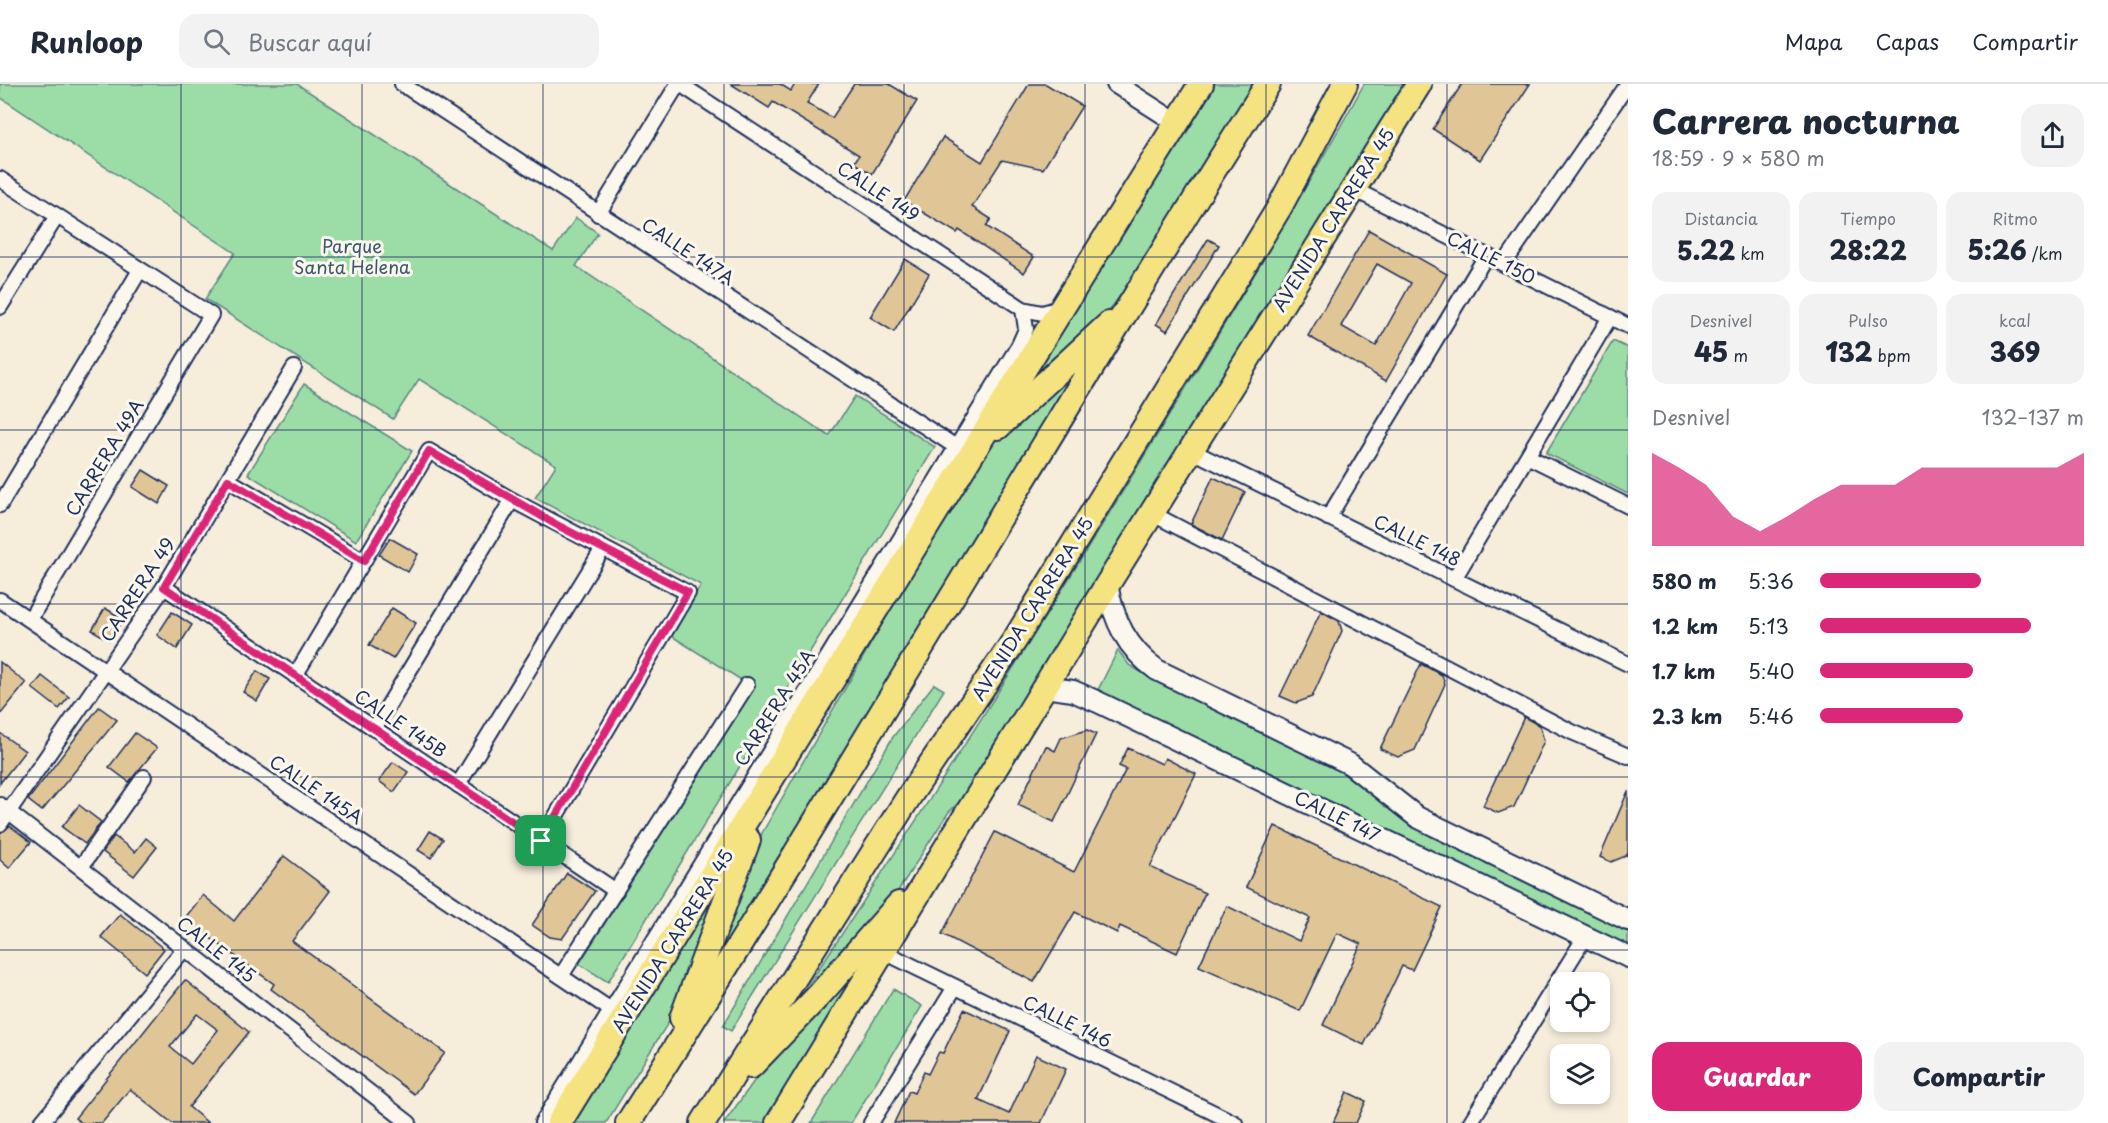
<!DOCTYPE html>
<html lang="es">
<meta charset="utf-8">
<style>
:root{--surface:#fff;--page:#f2f2f3;--text:#1f2937;--muted:#747a83;--line:#e0e1e3;--accent:#db2777}
body{margin:0;font-family:"Playpen Sans",sans-serif;background:var(--page);color:var(--text);height:100vh;display:flex;flex-direction:column;font-size:22px;white-space:nowrap}
*{box-sizing:border-box;margin:0}
p{font-size:20px;color:var(--muted)}
.icon{flex:none;width:33px;height:33px;fill:none;stroke:currentColor;stroke-width:2;stroke-linecap:round;stroke-linejoin:round}
.map{position:relative;flex:1;overflow:hidden}
.side{display:flex;flex-direction:column;background:var(--surface);width:480px}
.side>*{flex:none}
.tools{position:absolute;left:1550px;top:888px;display:grid;gap:12px}
.tools a{display:grid;place-items:center;width:60px;height:60px;border-radius:12px;background:var(--surface);box-shadow:0 3px 9px #0003;font-size:30px}
.pin{position:absolute;display:grid;place-items:center;width:51px;height:51px;color:#fff;margin:-26px;border-radius:12px;box-shadow:0 3px 9px #0006}
.round{display:grid;place-items:center;flex:none;width:63px;height:63px;border-radius:18px;background:var(--page)}
.overview{display:flex;align-items:center;justify-content:space-between;height:102px;padding:0 24px}
h1{font-size:33px;font-weight:800;line-height:45px}
.metrics{display:grid;grid-template-columns:repeat(3,1fr);gap:9px;height:102px;padding:6px 24px}
.metrics div{display:grid;align-content:center;border-radius:15px;background:var(--page);text-align:center}
.metrics b{font-size:26px;font-weight:800}
.metrics small{font-size:16px;font-weight:400}
.metrics p{font-size:16px}
.chart{height:168px;padding:12px 24px}
.chart p{display:flex;justify-content:space-between}
.chart svg{width:100%;height:108px;margin-top:6px;fill:var(--accent);opacity:.7}
.primary-button{display:flex;gap:12px;margin-top:auto;padding:12px 24px}
.primary-button a{flex:1;height:69px;border-radius:18px;background:var(--accent);color:#fff;font-size:24px;font-weight:800;line-height:69px;text-align:center}
.primary-button a+a{background:var(--page);color:var(--text)}
ul{padding:0 24px;list-style:none;font-size:20px}
li{display:grid;grid-template-columns:96px 72px 1fr;align-items:center;height:45px}
li i{height:15px;border-radius:8px;background:var(--accent)}
header{display:flex;align-items:center;gap:36px;box-sizing:border-box;height:84px;padding:0 30px;background:var(--surface);border-bottom:2px solid var(--line)}
header strong{font-size:28px}
nav{display:flex;gap:33px;margin-inline-start:auto;font-size:21px}
.search{width:420px;height:54px;background:var(--page);display:flex;align-items:center;gap:15px;box-sizing:border-box;padding:0 21px;border-radius:18px;color:var(--muted);font-size:22px}
main{display:flex;flex:1;min-height:0}
.map>svg:first-child{display:block}
.green{fill:#9cdda7;stroke:#5c8682;stroke-width:1.5}
.building{fill:#e0c696;stroke:#1b2f5e;stroke-width:1.5;fill-rule:evenodd}
.lines{fill:none;stroke-linecap:round;stroke-linejoin:round}
.minor-casing{stroke:#1b2f5e;stroke-width:18}
.tertiary-casing{stroke:#1b2f5e;stroke-width:22}
.secondary-casing{stroke:#1b2f5e;stroke-width:24}
.trunk-casing{stroke:#1b2f5e;stroke-width:28}
.minor{stroke:#fbf7ec;stroke-width:14}
.tertiary{stroke:#fbf7ec;stroke-width:18}
.secondary{stroke:#fbf7ec;stroke-width:20}
.trunk{stroke:#f5e382;stroke-width:24}
.route-casing{stroke:#fff;stroke-width:12}
.route{stroke:#db2777;stroke-width:8}
.grid{fill:none;stroke:#1b2f5e;stroke-width:1.5;stroke-opacity:0.55}
.labels{text-anchor:middle;stroke-width:6;stroke-linejoin:round;paint-order:stroke}
.street-label{font-size:18px;fill:#1b2f5e;stroke:#fbf7ec}
.park-label{font-size:18px;fill:#3b5a70;stroke:#fbf7ec}
</style>
<header>
<strong>Runloop</strong>
<div class="search"><svg class="icon" aria-label="search" viewBox="0 0 24 24"><circle cx="10" cy="10" r="6"/><path d="M15 15l6 6"/></svg>Buscar aquí</div>
<nav><a>Mapa</a><a>Capas</a><a>Compartir</a></nav>
</header>
<main>
<div class="map">
<svg width="1628" height="1039" viewBox="0 0 1628 1039">
<rect width="100%" height="100%" fill="#f6eddb"/>
<filter id="ink" filterUnits="userSpaceOnUse"><feTurbulence type="fractalNoise" baseFrequency=".0167" numOctaves="2"/><feDisplacementMap in="SourceGraphic" scale="12" xChannelSelector="R" yChannelSelector="G"/><feConvolveMatrix kernelMatrix="1 2 1 2 8 2 1 2 1" color-interpolation-filters="sRGB"/></filter>
<g filter="url(#ink)">
<g class="green">
<path d="M0,0h297l256,167 23,-33 22,15 -22,33 253,170 26,-40 80,51 -327,535 -29,-18 175,-276 -84,-53 31,-50 -166,-87 21,-33 -137,-86 -26,40 -188,-120 30,-46 -235,-156z"/>
<path d="M1212,0h45l-110,175 -44,60 -92,85z"/>
<path d="M1364,0h44l-432,701 -28,28 -50,78 -45,58 -57,54c120,-179 235,-361 347,-545 76,-124 151,-247 221,-374z"/>
<path d="M1613,257l15,7v146l-82,-41z"/>
<path d="M1078,280l-120,202 -246,400 50,-133 218,-379z"/>
<path d="M304,300l108,67 -56,90 -108,-67z"/>
<path d="M1118,566l11,15 30,18 178,86 95,68 196,95v13l-531,-253z"/>
<path d="M934,600l10,6 -213,341 -8,-5 170,-289z"/>
<path d="M730,783l-54,143 -70,113h-36z"/>
<path d="M857,885l-91,154h-42l53,-74z"/>
<path d="M893,905l29,17 -71,117h-40z"/>
</g>
<g class="building">
<path d="M731,0h49l11,7 4,-7h24l-12,19 25,15 22,-34h35l28,17 -45,73 -18,-11 5,-8 -86,-53 -4,6z"/>
<path d="M1029,0h17l36,22 -39,63 -41,-9 -30,47 19,12 -5,7 48,31 -10,16 -65,-43 -2,3 -53,-32 39,-64 39,25z"/>
<path d="M1462,0h68l-50,76 -47,-31z"/>
<path d="M1369,146l78,44 -61,107 -78,-45zM1377,180l34,19 -35,63 -35,-20z"/>
<path d="M1208,155l11,6 -52,86 -11,-7z"/>
<path d="M905,175l24,15 -35,58 -24,-15z"/>
<path d="M143,386l26,16 -10,18 -27,-17z"/>
<path d="M1213,393l32,15 -23,48 -31,-16z"/>
<path d="M390,454l28,16 -10,18 -29,-17z"/>
<path d="M105,524l18,11 -14,21 -17,-10z"/>
<path d="M392,524l24,15 -23,36 -24,-14z"/>
<path d="M1321,527l18,10 3,10 -30,66 -16,6 -16,-7z"/>
<path d="M172,528l20,13 -15,24 -20,-14z"/>
<path d="M0,578l26,21 -26,32z"/>
<path d="M1421,580l21,11 3,9 -30,66 -17,7 -18,-8z"/>
<path d="M257,587l13,8 -13,22 -14,-9z"/>
<path d="M42,592l27,21 -10,12 -27,-21z"/>
<path d="M99,623l18,13 -75,91 -14,-11z"/>
<path d="M1524,633l16,9 4,15 -30,66 -16,6 -15,-7z"/>
<path d="M1087,646l9,4 -42,88 -36,-17 28,-59 9,5 6,-13z"/>
<path d="M0,649l25,18 -25,32z"/>
<path d="M135,649l22,15 -28,34 -20,-15z"/>
<path d="M1128,664l34,16 3,-6 31,16 -46,93 55,26 -28,60 -57,-27 -3,7 -42,-21 -41,70 -92,-48 53,-102 79,40 52,-103 -7,-3z"/>
<path d="M393,678l15,10 -14,20 -15,-11z"/>
<path d="M1628,707v62l-2,3 -15,6 -11,-5z"/>
<path d="M79,721l22,17 -16,22 -23,-17z"/>
<path d="M10,742l21,16 -22,26 -9,-8v-27z"/>
<path d="M1275,742l167,81 -30,63 -10,-4 -38,79 -41,-20 38,-81 -24,-11 -37,78 -101,-45 28,-60 72,35 11,-23 -64,-31z"/>
<path d="M430,747l13,8 -12,19 -13,-8z"/>
<path d="M114,752l21,16 11,-14 11,9 -23,29 -31,-24z"/>
<path d="M284,772l46,35 -38,50 153,112 -31,41 -143,-105 3,-5 -90,-65 19,-24 31,26z"/>
<path d="M567,789l28,18 -33,48 -12,-2 -18,-12z"/>
<path d="M120,830l44,35 -19,24 -44,-36z"/>
<path d="M185,896l64,52 -60,75 19,16h-36l-42,-34 -28,34h-20l-7,-5zM197,930l21,16 -27,34 -21,-17z"/>
<path d="M964,925l46,22 -32,69 31,14 27,-59 30,14 -25,54h-147l15,-32 5,2 10,-21 4,2 11,-22 4,1z"/>
<path d="M1347,1008l19,9 -10,22h-23z"/>
</g>
<g class="lines">
<defs>
<g id="minor">
<path d="M402,0l554,363"/>
<path d="M680,0l343,225 19,4 19,-5"/>
<path d="M0,95l211,136 -181,304"/>
<path d="M1353,105l275,137"/>
<path d="M598,130l80,-130"/>
<path d="M1504,180l124,-180"/>
<path d="M0,223l57,-91"/>
<path d="M1190,366l438,214"/>
<path d="M1529,373l99,49"/>
<path d="M228,396l136,81"/>
<path d="M0,421l140,-235"/>
<path d="M1151,429l421,219 56,24"/>
<path d="M1328,434l158,-262"/>
<path d="M1454,495l156,-262"/>
<path d="M164,503l452,304"/>
<path d="M0,516l611,410"/>
<path d="M295,592l134,-225 83,49 176,93 -147,248"/>
<path d="M374,645l138,-229"/>
<path d="M458,701l144,-235"/>
<path d="M0,721l409,318"/>
<path d="M0,740l164,-237 130,-219"/>
<path d="M81,783l63,-90"/>
<path d="M884,868l351,171"/>
<path d="M561,892l186,-291"/>
<path d="M41,1039l143,-174"/>
<path d="M542,1039l477,-778 7,-16 -3,-20"/>
<path d="M871,1039l84,-136"/>
<path d="M1470,1039l115,-186"/>
</g>
<path id="tertiary" d="M1116,0l61,39"/>
<g id="secondary">
<path d="M1107,501c7,35 19,63 50,85l193,94 67,53 211,103"/>
<path d="M1044,603l29,4 25,11 530,255"/>
</g>
<g id="trunk">
<path d="M998,343l111,-103"/>
<path d="M682,934l66,-178"/>
<path d="M751,982l70,-73 78,-89"/>
<path d="M559,1039c216,-346 426,-694 642,-1039"/>
<path d="M628,1039c218,-343 422,-696 640,-1039"/>
<path d="M703,1039l205,-325 108,-160 263,-430 66,-124"/>
<path d="M778,1039l329,-538 312,-501"/>
</g>
</defs>
<use href="#minor" class="minor-casing"/>
<use href="#tertiary" class="tertiary-casing"/>
<use href="#secondary" class="secondary-casing"/>
<use href="#trunk" class="trunk-casing"/>
<use href="#minor" class="minor"/>
<use href="#tertiary" class="tertiary"/>
<use href="#secondary" class="secondary"/>
<use href="#trunk" class="trunk"/>
</g>
</g>
<g class="lines" filter="url(#ink)">
<defs>
<path id="route" d="M429,367l128,74 131,67 -147,249 -377,-254 64,-107 136,81z"/>
</defs>
<use href="#route" class="route-casing"/>
<use href="#route" class="route"/>
</g>
<path class="grid" d="M181,0v1039M362,0v1039M543,0v1039M724,0v1039M904,0v1039M1085,0v1039M1266,0v1039M1447,0v1039M0,173h1628M0,346h1628M0,520h1628M0,693h1628M0,866h1628"/>
<g class="labels">
<g class="street-label">
<text transform="translate(878 108) rotate(33)" y="6">CALLE 149</text>
<text transform="translate(1334 136) rotate(-58)" y="6">AVENIDA CARRERA 45</text>
<text transform="translate(688 168) rotate(33)" y="6">CALLE 147A</text>
<text transform="translate(1491 174) rotate(26)" y="6">CALLE 150</text>
<text transform="translate(105 374) rotate(-59)" y="6">CARRERA 49A</text>
<text transform="translate(1417 457) rotate(26)" y="6">CALLE 148</text>
<text transform="translate(138 506) rotate(-57)" y="6">CARRERA 49</text>
<text transform="translate(1033 525) rotate(-58)" y="6">AVENIDA CARRERA 45</text>
<text transform="translate(775 624) rotate(-58)" y="6">CARRERA 45A</text>
<text transform="translate(400 640) rotate(34)" y="6">CALLE 145B</text>
<text transform="translate(316 706) rotate(34)" y="6">CALLE 145A</text>
<text transform="translate(1337 733) rotate(26)" y="6">CALLE 147</text>
<text transform="translate(673 857) rotate(-58)" y="6">AVENIDA CARRERA 45</text>
<text transform="translate(216 866) rotate(38)" y="6">CALLE 145</text>
<text transform="translate(1067 938) rotate(26)" y="6">CALLE 146</text>
</g>
<g class="park-label">
<text x="352" y="169">Parque<tspan x="352" dy="21">Santa Helena</tspan></text>
</g>
</g>
</svg>
<div class="tools">
<a><svg class="icon" aria-label="locate" viewBox="0 0 24 24"><circle cx="12" cy="12" r="6"/><path d="M12 2v4M12 18v4M2 12h4M18 12h4"/></svg></a>
<a><svg class="icon" aria-label="layers" viewBox="0 0 24 24"><path d="M12 4l9 5-9 5-9-5zM3 14l9 5 9-5"/></svg></a>
</div>
<div class="pin" style="left:541px;top:757px;background:#1e9e55"><svg class="icon" aria-label="arrive" viewBox="0 0 24 24"><path d="M6 21V4h12l-3 4 3 4H6"/></svg></div>
</div>
<section class="side">
<div class="overview"><div><h1>Carrera nocturna</h1><p>18:59 · 9 × 580 m</p></div><a class="round"><svg class="icon" aria-label="share" viewBox="0 0 24 24"><path d="M12 15V3M7 8l5-5 5 5M5 13v7h14v-7"/></svg></a></div>
<div class="metrics">
<div><p>Distancia</p><b>5.22<small> km</small></b></div>
<div><p>Tiempo</p><b>28:22</b></div>
<div><p>Ritmo</p><b>5:26<small> /km</small></b></div>
</div>
<div class="metrics">
<div><p>Desnivel</p><b>45<small> m</small></b></div>
<div><p>Pulso</p><b>132<small> bpm</small></b></div>
<div><p>kcal</p><b>369</b></div>
</div>
<div class="chart"><p><span>Desnivel</span>132–137 m</p>
<svg viewBox="0 0 160 44" preserveAspectRatio="none"><path d="M0 44V6L10 12L20 19L30 32L40 38L50 32L60 25L70 19L80 19L90 19L100 12L110 12L120 12L130 12L140 12L150 12L160 6V44z"/></svg>
</div>
<ul>
<li><b>580 m</b>5:36<i style="width:61%"></i></li>
<li><b>1.2 km</b>5:13<i style="width:80%"></i></li>
<li><b>1.7 km</b>5:40<i style="width:58%"></i></li>
<li><b>2.3 km</b>5:46<i style="width:54%"></i></li>
</ul>
<div class="primary-button"><a>Guardar</a><a>Compartir</a></div>
</section>
</main>
